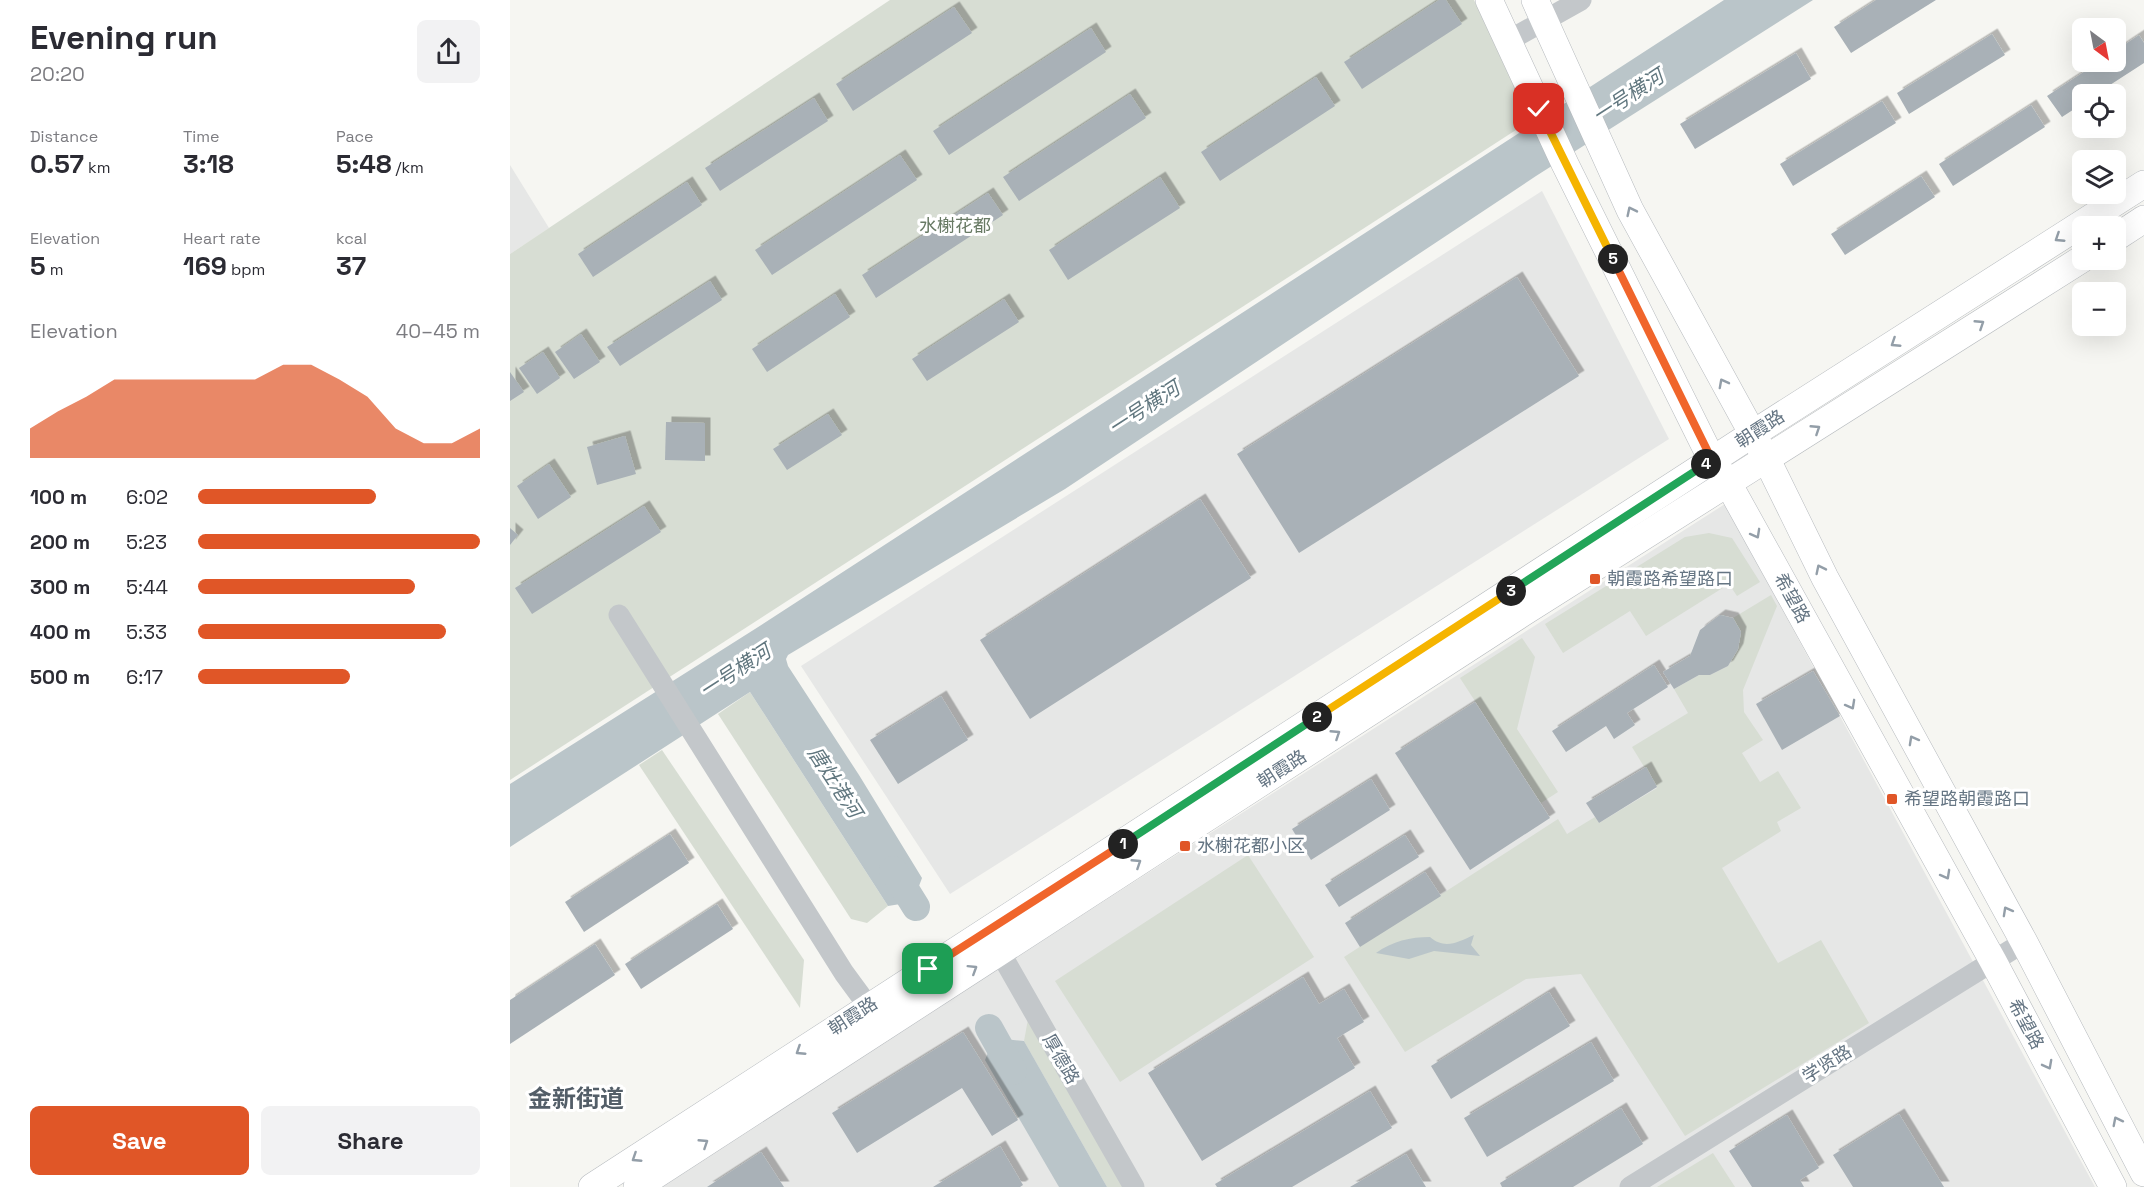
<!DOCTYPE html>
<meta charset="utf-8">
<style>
:root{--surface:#fff;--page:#f2f2f3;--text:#2b2b33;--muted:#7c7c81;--accent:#e05627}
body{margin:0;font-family:"Space Grotesk","Noto Sans SC",sans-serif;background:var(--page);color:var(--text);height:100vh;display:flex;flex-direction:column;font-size:22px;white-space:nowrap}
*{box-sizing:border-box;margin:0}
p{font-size:20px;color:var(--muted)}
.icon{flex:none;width:33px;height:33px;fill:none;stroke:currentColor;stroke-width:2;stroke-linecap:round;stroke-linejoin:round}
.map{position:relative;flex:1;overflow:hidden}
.details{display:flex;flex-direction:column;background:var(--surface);width:510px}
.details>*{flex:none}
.needle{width:39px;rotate:148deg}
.buttons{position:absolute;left:1562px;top:18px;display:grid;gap:12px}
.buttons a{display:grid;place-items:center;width:54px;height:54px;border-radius:9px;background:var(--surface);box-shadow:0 6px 24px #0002;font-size:30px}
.pin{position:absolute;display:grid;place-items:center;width:51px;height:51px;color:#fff;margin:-26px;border-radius:12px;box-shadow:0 3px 9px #0006}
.km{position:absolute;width:30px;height:30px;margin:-15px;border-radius:50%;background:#222;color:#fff;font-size:16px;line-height:30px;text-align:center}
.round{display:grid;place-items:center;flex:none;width:63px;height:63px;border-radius:9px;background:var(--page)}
.head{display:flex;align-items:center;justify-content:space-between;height:102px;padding:0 30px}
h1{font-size:33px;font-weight:600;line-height:45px}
.stats{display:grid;grid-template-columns:repeat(3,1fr);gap:9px;height:102px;padding:6px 30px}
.stats div{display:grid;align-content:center}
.stats b{font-size:26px;font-weight:600}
.stats small{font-size:16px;font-weight:400}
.stats p{font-size:16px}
.chart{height:168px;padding:12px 30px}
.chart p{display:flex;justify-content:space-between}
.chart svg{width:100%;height:108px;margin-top:6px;fill:var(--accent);opacity:.7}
.cta{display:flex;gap:12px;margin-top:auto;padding:12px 30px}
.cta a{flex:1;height:69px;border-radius:9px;background:var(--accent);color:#fff;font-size:24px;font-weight:600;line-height:69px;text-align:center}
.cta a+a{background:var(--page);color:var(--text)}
ul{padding:0 30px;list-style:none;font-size:20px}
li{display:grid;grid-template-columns:96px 72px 1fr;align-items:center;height:45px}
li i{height:15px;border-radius:8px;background:var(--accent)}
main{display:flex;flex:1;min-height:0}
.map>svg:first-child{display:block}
.built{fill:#e6e7e6}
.green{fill:#d7ddd3}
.water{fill:#bac5c9}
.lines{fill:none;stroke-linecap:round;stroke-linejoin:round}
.river{stroke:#bac5c9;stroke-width:28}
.building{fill:#a9b1b7;filter:url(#shadow)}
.major-casing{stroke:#b6babe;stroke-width:28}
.minor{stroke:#c3c7ca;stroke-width:21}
.major{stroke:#fff;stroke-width:27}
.oneway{stroke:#939ea8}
.split-1-casing{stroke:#fff;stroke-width:12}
.split-2-casing{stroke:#fff;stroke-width:12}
.split-3-casing{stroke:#fff;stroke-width:12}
.split-4-casing{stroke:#fff;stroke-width:12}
.split-5-casing{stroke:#fff;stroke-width:12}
.split-6-casing{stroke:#fff;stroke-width:12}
.split-1{stroke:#f0652b;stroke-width:8}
.split-2{stroke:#22a559;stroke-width:8}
.split-3{stroke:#f5b400;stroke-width:8}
.split-4{stroke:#22a559;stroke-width:8}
.split-5{stroke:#f0652b;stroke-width:8}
.split-6{stroke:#f5b400;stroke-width:8}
.poi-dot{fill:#e05627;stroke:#fff;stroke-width:2}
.labels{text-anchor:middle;stroke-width:6;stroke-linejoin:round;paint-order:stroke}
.park-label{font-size:18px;fill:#687a64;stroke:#fff}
.street-label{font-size:18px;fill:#657583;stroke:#fff}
.poi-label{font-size:18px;fill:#657583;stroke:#fff;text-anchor:start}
.water-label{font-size:20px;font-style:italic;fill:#61777f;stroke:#fff}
.district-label{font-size:24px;font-weight:bold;fill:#535e68;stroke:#fff}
</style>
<main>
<section class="details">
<div class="head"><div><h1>Evening run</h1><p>20:20</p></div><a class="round"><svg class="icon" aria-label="share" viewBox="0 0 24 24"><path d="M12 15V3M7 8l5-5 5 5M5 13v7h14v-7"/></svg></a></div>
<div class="stats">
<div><p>Distance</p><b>0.57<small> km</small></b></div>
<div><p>Time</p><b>3:18</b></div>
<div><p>Pace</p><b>5:48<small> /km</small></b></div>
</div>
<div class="stats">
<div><p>Elevation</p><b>5<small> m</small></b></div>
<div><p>Heart rate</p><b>169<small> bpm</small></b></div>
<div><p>kcal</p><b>37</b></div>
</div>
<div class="chart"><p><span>Elevation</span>40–45 m</p>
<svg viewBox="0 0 160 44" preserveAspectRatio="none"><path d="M0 44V32L10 25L20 19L30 12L40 12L50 12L60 12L70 12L80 12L90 6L100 6L110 12L120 19L130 32L140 38L150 38L160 32V44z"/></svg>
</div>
<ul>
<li><b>100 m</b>6:02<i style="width:63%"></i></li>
<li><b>200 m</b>5:23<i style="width:100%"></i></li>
<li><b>300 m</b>5:44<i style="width:77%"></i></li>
<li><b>400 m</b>5:33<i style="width:88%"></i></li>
<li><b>500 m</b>6:17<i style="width:54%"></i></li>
</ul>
<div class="cta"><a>Save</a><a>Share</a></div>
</section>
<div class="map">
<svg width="1634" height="1187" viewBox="0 0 1634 1187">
<defs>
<filter id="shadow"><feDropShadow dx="5.5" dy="-5.5" stdDeviation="0" flood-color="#0004"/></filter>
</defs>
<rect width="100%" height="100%" fill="#f6f6f2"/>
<g class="built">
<path d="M0,165l39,63 -39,26z"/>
<path d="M1032,191l127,248 -719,455 -149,-228z"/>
<path d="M1215,504l370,683h-1438l394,-252z"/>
</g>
<g class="green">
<path d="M380,0h584l56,121 -1020,659v-526z"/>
<path d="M1199,533l23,5 28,44 -23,14 -8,-12 -83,52 -16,-25 -67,42 -18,-29 140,-87z"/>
<path d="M1261,595l6,11 -34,84 1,22 19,28 -21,13 18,29 18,-11 23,37 -24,14 4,9 -59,37 56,95 43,-23 48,83 -184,113 -104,-162 -55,5 -121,73 -61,-95 214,-138 9,15 28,-17 4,6 58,-35 -25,-41 56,-34 -14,-24 25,-14h11l18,-9 10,-17 3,-17 -8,-14z"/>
<path d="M1012,638l13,19 -18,72 41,63 -17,11 -81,-125z"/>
<path d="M240,692l138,214 -21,17 -16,-4 -133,-205z"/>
<path d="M152,750l142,210 -4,48 -161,-243z"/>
<path d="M738,855l66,102 -194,125 -65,-101z"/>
<path d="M519,1014l98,173h-20l-83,-146z"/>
<path d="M1203,1153l22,34h-78z"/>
</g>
<g class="water">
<path d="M1214,0h89l-277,176 -471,313 -277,166 -2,4 2,7 71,109 63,103 -9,24 -25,4 -138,-214 -240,155v-63l245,-155z"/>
<path d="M964,935l-3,10 9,11 -46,-5 -25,8 -33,-6c17,-12 34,-16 54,-16 15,13 28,5 44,-2z"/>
<path d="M484,1038l30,3 83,146h-48l-74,-127z"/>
</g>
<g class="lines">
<g class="river">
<path d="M383,870l23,37"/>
<path d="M479,1028l24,43"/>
</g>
</g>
<g class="building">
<path d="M929,0h7l16,24 -100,65 -18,-27z"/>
<path d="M1366,0h60l-85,53 -17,-26z"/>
<path d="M444,7l18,26 -119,78 -17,-27z"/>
<path d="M581,28l15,24 -157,103 -16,-24z"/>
<path d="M1482,34l13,21 -96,59 -12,-21z"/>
<path d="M1629,35l5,8v20l-48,31h-14v10l-20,13 -15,-21 52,-34h16v-11z"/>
<path d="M1286,53l15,26 -116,70 -15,-25z"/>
<path d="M806,77l19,29 -115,75 -19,-29z"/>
<path d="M620,94l16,24 -127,83 -16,-24z"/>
<path d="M304,98l14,23 -108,70 -15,-23z"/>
<path d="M1372,101l14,22 -103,63 -13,-22z"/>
<path d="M1521,105l14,22 -92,59 -14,-22z"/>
<path d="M390,155l17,25 -145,95 -17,-25z"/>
<path d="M1411,176l14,21 -90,58 -14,-21z"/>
<path d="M650,177l20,31 -112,72 -19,-30z"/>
<path d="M177,182l15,23 -109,72 -15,-23z"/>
<path d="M478,193l15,22 -127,83 -14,-23z"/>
<path d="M1007,277l62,99 -280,177 -62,-99z"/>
<path d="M200,281l12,19 -102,66 -13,-19z"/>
<path d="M325,294l15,23 -83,55 -15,-23z"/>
<path d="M494,299l15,23 -92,59 -15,-22z"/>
<path d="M71,334l19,28 -26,17 -19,-27z"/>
<path d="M33,352l17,26 -23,16 -18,-26z"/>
<path d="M0,372l14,20 -14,9z"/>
<path d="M318,414l14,21 -55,35 -14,-21z"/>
<path d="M156,422l39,1v38l-40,-1z"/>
<path d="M115,436l11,38 -39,11 -10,-38z"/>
<path d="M39,464l22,33 -33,22 -21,-33z"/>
<path d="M690,499l51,79 -221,141 -50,-79z"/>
<path d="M134,506l17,26 -129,82 -17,-26z"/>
<path d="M0,528l8,7 -8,10z"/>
<path d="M1210,615l13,3 8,14 -3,17 -10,17 -18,9h-11l-25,14 -11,-17 27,-16 10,-26z"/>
<path d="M1144,665l14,22 -41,26 8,12 -21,14 -8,-13 -40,26 -14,-21z"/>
<path d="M1303,671l27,45 -58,34 -26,-46z"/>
<path d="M431,696l27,44 -70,44 -28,-44z"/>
<path d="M965,702l75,116 -80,52 -75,-117z"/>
<path d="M1136,767l11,20 -58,36 -13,-20z"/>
<path d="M861,779l19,31 -79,50 -19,-31z"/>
<path d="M160,834l19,29 -105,69 -19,-30z"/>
<path d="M895,835l14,22 -80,50 -14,-22z"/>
<path d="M915,872l16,24 -81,51 -15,-24z"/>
<path d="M207,904l16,25 -92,60 -16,-25z"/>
<path d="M85,944l20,31 -105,69v-44z"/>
<path d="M793,977l16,27 25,-15 20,33 -27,16 18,30 -153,93 -54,-88z"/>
<path d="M1039,992l21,34 -119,73 -20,-33z"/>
<path d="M453,1032l55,88 -26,16 -30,-48 -105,65 -25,-40z"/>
<path d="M1081,1042l23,39 -127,76 -23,-39z"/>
<path d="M860,1091l22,37 -100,59h-75l-2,-3z"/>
<path d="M1111,1108l22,36 -70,43h-71l-2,-4z"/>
<path d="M1389,1114l45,73h-91l-20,-32z"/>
<path d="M1277,1115l32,53 -19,12 4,7h-52l-23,-36z"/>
<path d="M490,1146l23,39 -3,2h-87z"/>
<path d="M251,1152l23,35h-77z"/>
<path d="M896,1154l20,33h-76z"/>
</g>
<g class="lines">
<defs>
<g id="major">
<path d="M979,0l76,164 147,296 16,23 265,478 120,226"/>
<path d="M1025,0l95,210 137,250 58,118 199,364 120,231"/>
<path d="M1605,238l29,-19"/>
<path d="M82,1187l1159,-752 393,-251"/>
<path d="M127,1187l887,-575 558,-353"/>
</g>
</defs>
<use href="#major" class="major-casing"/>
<g class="minor">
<path d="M998,41l73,-41"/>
<path d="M109,615l225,358 33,45"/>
<path d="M483,940l141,247"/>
<path d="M1120,1187l394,-245"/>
</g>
<use href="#major" class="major"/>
</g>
<defs><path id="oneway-chevron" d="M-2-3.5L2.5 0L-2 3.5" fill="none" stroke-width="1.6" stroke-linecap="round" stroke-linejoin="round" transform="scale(1.5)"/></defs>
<g class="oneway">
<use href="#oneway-chevron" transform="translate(1121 211) rotate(-116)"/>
<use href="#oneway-chevron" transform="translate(1549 238) rotate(147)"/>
<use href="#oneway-chevron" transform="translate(1470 324) rotate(-33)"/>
<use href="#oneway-chevron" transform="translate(1385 343) rotate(147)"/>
<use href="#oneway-chevron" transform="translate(1213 383) rotate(-118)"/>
<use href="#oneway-chevron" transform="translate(1306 429) rotate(-33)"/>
<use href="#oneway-chevron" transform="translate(1246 534) rotate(61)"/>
<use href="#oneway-chevron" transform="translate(1310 569) rotate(-116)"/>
<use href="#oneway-chevron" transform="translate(1341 705) rotate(61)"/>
<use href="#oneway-chevron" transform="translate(826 734) rotate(-33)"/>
<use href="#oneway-chevron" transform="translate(1403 740) rotate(-119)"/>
<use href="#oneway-chevron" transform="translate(627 863) rotate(-33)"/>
<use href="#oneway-chevron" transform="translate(1436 875) rotate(61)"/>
<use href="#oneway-chevron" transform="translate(1497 911) rotate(-119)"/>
<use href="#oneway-chevron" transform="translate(463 969) rotate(-32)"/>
<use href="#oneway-chevron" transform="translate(290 1051) rotate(147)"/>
<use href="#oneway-chevron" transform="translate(1538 1065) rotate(62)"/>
<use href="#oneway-chevron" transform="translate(1607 1121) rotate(-117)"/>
<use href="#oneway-chevron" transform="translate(194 1143) rotate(-33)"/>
<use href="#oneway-chevron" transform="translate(126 1158) rotate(147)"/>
</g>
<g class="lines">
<defs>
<path id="split-1" d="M418,969l195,-125"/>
<path id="split-2" d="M613,844l194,-127"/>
<path id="split-3" d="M807,717l194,-126"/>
<path id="split-4" d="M1001,591l195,-127"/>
<path id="split-5" d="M1103,259l99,201 -6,4"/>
<path id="split-6" d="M1029,109l74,150"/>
</defs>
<use href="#split-1" class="split-1-casing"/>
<use href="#split-2" class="split-2-casing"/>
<use href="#split-3" class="split-3-casing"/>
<use href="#split-4" class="split-4-casing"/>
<use href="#split-5" class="split-5-casing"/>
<use href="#split-6" class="split-6-casing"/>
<use href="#split-1" class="split-1"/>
<use href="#split-2" class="split-2"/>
<use href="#split-3" class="split-3"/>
<use href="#split-4" class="split-4"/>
<use href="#split-5" class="split-5"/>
<use href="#split-6" class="split-6"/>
</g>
<g class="poi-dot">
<rect x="1079" y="573" width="12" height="12" rx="3"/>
<rect x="1376" y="793" width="12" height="12" rx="3"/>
<rect x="669" y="840" width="12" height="12" rx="3"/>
</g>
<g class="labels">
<g class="park-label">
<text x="445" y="232">水榭花都</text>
</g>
<g class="street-label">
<text transform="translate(1250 429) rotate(-33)" y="6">朝霞路</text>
<text transform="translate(1282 598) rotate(61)" y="6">希望路</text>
<text transform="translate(772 769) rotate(-33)" y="6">朝霞路</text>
<text transform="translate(343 1016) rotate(-33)" y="6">朝霞路</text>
<text transform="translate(1516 1024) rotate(62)" y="6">希望路</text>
<text transform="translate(551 1059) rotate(60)" y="6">厚德路</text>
<text transform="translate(1317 1064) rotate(-32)" y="6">学贤路</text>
</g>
<g class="poi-label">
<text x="1097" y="585">朝霞路希望路口</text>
<text x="1394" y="805">希望路朝霞路口</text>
<text x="687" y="852">水榭花都小区</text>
</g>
<g class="water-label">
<text transform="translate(1118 96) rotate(-33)" y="7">一号横河</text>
<text transform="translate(634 408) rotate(-33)" y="7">一号横河</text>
<text transform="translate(225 671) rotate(-33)" y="7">一号横河</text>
<text transform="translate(325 782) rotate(57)" y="7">唐灶港河</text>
</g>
<g class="district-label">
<text x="66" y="1107">金新街道</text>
</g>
</g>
</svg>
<div class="buttons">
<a><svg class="needle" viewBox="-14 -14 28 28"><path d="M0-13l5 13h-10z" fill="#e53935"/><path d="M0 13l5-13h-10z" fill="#7c7c81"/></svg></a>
<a><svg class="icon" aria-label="locate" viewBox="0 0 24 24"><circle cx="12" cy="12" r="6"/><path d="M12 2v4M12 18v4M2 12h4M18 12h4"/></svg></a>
<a><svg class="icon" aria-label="layers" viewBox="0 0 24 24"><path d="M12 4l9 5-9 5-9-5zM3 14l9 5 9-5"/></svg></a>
<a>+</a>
<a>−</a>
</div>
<div class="pin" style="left:418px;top:969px;background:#1e9e55"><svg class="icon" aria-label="arrive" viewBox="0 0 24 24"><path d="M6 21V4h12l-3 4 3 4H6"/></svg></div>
<div class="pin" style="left:1029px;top:109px;background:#d93025"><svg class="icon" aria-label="check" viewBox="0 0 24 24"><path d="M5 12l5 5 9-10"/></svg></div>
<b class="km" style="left:613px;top:844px">1</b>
<b class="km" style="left:807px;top:717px">2</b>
<b class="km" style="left:1001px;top:591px">3</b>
<b class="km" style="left:1196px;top:464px">4</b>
<b class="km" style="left:1103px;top:259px">5</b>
</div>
</main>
